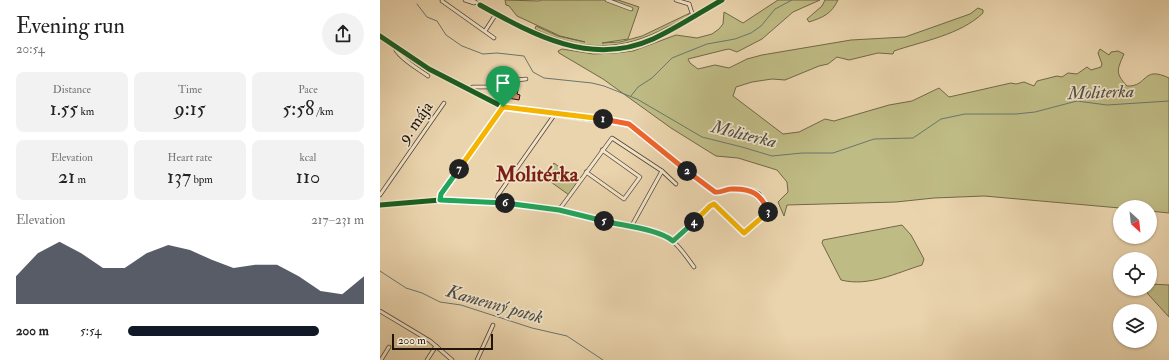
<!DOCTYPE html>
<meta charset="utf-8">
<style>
:root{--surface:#fff;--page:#f2f2f2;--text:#222;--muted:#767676;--accent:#111827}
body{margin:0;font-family:"IM FELL Double Pica",serif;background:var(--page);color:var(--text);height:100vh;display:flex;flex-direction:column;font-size:15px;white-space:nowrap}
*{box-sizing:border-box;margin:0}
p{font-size:13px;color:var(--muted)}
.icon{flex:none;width:22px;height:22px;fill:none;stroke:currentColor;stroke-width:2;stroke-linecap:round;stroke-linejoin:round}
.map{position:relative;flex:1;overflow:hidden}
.panel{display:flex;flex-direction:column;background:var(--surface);width:380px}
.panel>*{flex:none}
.needle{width:26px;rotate:153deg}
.controls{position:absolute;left:733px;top:200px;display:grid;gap:8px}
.controls a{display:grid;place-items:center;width:44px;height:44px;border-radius:50%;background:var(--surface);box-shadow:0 1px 3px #0004;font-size:20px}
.scale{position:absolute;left:12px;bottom:10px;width:101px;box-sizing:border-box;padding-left:4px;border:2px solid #20150a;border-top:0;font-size:11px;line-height:14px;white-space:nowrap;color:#20150a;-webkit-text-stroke:3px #f1e3ca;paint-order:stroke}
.pin{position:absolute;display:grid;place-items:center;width:34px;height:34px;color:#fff;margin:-41px -17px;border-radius:50% 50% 50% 0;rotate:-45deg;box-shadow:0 0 4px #0007}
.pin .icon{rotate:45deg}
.km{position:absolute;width:20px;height:20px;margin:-10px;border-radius:50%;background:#222;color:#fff;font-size:11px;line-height:20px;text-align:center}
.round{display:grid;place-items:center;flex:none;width:42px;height:42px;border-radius:21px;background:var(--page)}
.head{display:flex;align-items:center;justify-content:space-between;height:68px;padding:0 16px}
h1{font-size:22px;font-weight:600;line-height:30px}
.metrics{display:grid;grid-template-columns:repeat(3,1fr);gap:6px;height:68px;padding:4px 16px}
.metrics div{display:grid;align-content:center;border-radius:8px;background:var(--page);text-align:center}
.metrics b{font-size:20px;font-weight:600}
.metrics small{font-size:11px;font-weight:400}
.metrics p{font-size:11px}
.chart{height:112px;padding:8px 16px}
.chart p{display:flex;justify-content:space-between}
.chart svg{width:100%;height:72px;margin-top:4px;fill:var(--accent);opacity:.7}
ul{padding:0 16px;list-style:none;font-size:13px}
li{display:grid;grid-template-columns:64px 48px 1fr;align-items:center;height:30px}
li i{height:10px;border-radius:5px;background:var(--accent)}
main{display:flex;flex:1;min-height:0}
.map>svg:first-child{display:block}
.green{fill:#bfbb84;stroke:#706847}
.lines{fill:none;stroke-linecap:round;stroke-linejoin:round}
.stream{stroke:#69766e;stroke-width:1}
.building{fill:#da906c;stroke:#20150a}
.street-casing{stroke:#524533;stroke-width:4.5}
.street{stroke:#f1e3ca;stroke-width:3}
.cycleway-casing{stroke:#f1e3ca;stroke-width:8}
.cycleway{stroke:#1b5e20;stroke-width:5}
.split-1-casing{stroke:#fff;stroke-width:8}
.split-2-casing{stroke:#fff;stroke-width:8}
.split-3-casing{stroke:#fff;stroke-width:8}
.split-4-casing{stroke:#fff;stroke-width:8}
.split-5-casing{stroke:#fff;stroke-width:8}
.split-6-casing{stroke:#fff;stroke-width:8}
.split-7-casing{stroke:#fff;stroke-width:8}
.split-8-casing{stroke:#fff;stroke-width:8}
.split-1{stroke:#f5b400;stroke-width:5}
.split-2{stroke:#f0652b;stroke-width:5}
.split-3{stroke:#f0652b;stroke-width:5}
.split-4{stroke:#f5b400;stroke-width:5}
.split-5{stroke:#22a559;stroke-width:5}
.split-6{stroke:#22a559;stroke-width:5}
.split-7{stroke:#22a559;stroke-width:5}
.split-8{stroke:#f5b400;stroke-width:5}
.labels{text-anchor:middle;stroke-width:3.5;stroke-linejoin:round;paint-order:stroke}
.street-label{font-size:17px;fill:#20150a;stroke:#f1e3ca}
.water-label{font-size:18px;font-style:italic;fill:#4a4e44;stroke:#f1e3ca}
.district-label{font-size:21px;font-weight:bold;fill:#7a1f14;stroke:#f1e3ca}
</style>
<main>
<section class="panel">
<div class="head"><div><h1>Evening run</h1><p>20:54</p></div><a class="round"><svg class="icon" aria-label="share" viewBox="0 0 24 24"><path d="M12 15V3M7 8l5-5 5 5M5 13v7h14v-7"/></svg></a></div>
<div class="metrics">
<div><p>Distance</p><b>1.55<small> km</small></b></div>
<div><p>Time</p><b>9:15</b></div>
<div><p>Pace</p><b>5:58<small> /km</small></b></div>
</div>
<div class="metrics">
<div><p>Elevation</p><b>21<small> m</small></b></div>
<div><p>Heart rate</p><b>137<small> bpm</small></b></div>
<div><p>kcal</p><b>110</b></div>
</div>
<div class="chart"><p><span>Elevation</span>217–231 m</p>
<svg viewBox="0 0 160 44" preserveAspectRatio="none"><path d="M0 44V27L10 13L20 6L30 13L40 22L50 22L60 13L70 8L80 11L90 17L100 22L110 20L120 20L130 27L140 36L150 38L160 27V44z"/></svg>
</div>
<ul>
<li><b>200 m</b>5:54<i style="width:81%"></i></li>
</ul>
</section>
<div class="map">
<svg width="789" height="360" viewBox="0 0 789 360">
<rect width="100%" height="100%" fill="#ead4ad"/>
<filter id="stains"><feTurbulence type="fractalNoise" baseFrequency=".005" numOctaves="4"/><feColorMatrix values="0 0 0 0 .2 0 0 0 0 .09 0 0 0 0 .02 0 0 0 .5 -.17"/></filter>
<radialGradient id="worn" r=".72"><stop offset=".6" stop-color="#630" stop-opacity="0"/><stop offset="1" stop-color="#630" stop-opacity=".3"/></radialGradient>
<g class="green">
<path d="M125,0l34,1 2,-1h77l21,7 -11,32 -26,4 18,-1 22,-6 48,-23c-4,7 -16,11 -23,14 -46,25 -85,24 -132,2l1,-3 22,10 27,6 -25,-6 -43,-20 -8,-10 -3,-1z"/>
<path d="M398,0h42l-27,12 -31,27 -25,13 -8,-3 -5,1 -36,9 2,4 8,6 17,-4 14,3 18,-9 15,-4 89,-15 54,-3 65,-23 8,-6 5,2v3c-23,22 -60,28 -89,38l-1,3 -15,-1 -29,7 -12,-3 -9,7 -9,2 -34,14 -13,-1 -20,3 -16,5 -3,9 50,38 16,-2 26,-13 9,2 55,-16 23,-4 27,-13 10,9 62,-14 5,1 8,-2 10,4 3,-5 20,-5 5,1 6,-4 9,1 10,-7 4,3 10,-3 1,-3 -4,-11 2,-4 9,6 2,-3 7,-1 6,3c-7,16 -9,19 3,32 21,1 15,-21 42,-8v135l-19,-2v-4l-30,1 -136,-12 -50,2 -38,4 -109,3 -3,11 -6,-14 10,-10 -1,-10 -10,-12 -39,-12 -22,-2 -45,-28 -68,-49 -44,-26 -1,-2 4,-2 31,5 23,-1 17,-2 43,-16 21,3 15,-4 7,-5 4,-5 1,-12 19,11z"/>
<path d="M445,0h13c-7,14 -14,17 -29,22l-2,-3 15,-13z"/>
<path d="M174,163l25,19 -10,13 -25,-18z"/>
<path d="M522,225l9,10 13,24 -2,6c-26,8 -53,22 -81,15l-19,-37 1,-3z"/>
<path d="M770,284l19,1v32l-21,-23 -2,-5h4z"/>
</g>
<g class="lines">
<g class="stream">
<path d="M37,4l10,13 10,4 9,14 16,11 21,8 14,-1 27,3 9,16 11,6 48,5 12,3 33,13 65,38 40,10 30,9 30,-3h31l41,-14 39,-1 28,-19 24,-5h51l19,-2 42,-11 30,4 62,-4"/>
<path d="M251,96l7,-9 14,-9 20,-20 35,-14 28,-5 16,-6 10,-7 14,-17 17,-9"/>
<path d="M0,271l26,17 16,5 18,9 21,3 71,23 35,8 36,24"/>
</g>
</g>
<path class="building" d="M131,88l7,2 -1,4 3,1 -1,5 -11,-2z"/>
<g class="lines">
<defs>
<g id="street">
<path d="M85,0l9,3"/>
<path d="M92,0c15,10 32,18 49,26 15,7 31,16 47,20 27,7 59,5 85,-7 24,-11 46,-26 69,-39"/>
<path d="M227,0l24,9"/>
<path d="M296,0l13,4"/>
<path d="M62,1l52,37"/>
<path d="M309,4l4,12"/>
<path d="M105,31l11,-17"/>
<path d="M0,36l49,33 74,38 126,17 81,65 7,3 14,-3 24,3 4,2 10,18"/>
<path d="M14,45c0,10 26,25 34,31"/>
<path d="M88,90l5,-3h15l16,-6 22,-2"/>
<path d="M206,172l38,27 16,-22 -38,-27"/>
<path d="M0,195l64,-92"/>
<path d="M60,200l1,-6 62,-87"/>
<path d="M116,202l2,-7 57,-81"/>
<path d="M0,205l60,-5 56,2 63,8 99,23c17,6 25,19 36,34"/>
<path d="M179,210l53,-72 50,33 14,13"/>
<path d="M251,227l31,-56"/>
<path d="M293,241l39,-37 5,3 27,26 29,-24"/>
<path d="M0,311l50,30 22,19"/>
<path d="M1,360l8,-13"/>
<path d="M47,360l9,-14"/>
<path d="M97,360l16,-35"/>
</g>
</defs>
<use href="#street" class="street-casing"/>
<use href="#street" class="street"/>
<defs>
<g id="cycleway">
<path d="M100,5c54,30 111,62 173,34 24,-11 46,-26 69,-39"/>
<path d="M0,36l49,33 74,38 126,17 81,65 7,3 14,-3 24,3 4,2 10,18"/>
<path d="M0,205l60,-5 1,-6 62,-87"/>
</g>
</defs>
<use href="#cycleway" class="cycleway-casing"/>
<use href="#cycleway" class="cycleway"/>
</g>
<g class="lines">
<defs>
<path id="split-1" d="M123,107l100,12"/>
<path id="split-2" d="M223,119l26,5 58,47"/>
<path id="split-3" d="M307,171l28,21c6,1 11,-3 16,-3 20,-1 31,5 37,23"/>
<path id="split-4" d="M314,222l16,-16 4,-2 30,29 24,-21"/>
<path id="split-5" d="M224,221c20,5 54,8 69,20l21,-19"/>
<path id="split-6" d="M125,203l54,7 45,11"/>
<path id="split-7" d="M79,169l-18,25 -1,6 65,3"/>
<path id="split-8" d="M79,169l44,-62"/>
</defs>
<use href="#split-1" class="split-1-casing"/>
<use href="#split-2" class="split-2-casing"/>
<use href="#split-3" class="split-3-casing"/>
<use href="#split-4" class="split-4-casing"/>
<use href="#split-5" class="split-5-casing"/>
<use href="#split-6" class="split-6-casing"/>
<use href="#split-7" class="split-7-casing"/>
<use href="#split-8" class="split-8-casing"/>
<use href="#split-1" class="split-1"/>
<use href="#split-2" class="split-2"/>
<use href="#split-3" class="split-3"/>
<use href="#split-4" class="split-4"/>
<use href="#split-5" class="split-5"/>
<use href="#split-6" class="split-6"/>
<use href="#split-7" class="split-7"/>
<use href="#split-8" class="split-8"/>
</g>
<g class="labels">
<g class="street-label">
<text transform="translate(35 122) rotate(-55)" y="6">9. mája</text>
</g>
<g class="water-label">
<text transform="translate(721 92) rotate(-2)" y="6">Moliterka</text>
<text transform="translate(364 134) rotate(14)" y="6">Moliterka</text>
<text transform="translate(115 304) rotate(16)" y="6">Kamenný potok</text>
</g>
<g class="district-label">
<text x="157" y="181">Molitérka</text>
</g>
</g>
<rect width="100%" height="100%" filter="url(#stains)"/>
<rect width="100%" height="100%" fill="url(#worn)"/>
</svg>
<div class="controls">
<a><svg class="needle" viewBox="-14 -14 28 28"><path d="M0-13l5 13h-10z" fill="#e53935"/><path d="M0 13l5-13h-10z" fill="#767676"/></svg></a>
<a><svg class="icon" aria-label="locate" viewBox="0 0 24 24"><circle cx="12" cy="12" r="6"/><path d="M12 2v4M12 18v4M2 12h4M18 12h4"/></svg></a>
<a><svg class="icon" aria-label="layers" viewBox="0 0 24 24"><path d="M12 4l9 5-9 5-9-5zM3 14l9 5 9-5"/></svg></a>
</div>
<div class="scale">200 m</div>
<div class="pin" style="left:123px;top:107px;background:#1e9e55"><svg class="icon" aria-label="arrive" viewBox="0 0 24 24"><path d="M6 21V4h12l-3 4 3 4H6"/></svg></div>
<b class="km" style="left:223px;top:119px">1</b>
<b class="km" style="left:307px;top:171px">2</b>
<b class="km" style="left:388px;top:212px">3</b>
<b class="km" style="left:314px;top:222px">4</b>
<b class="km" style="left:224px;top:221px">5</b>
<b class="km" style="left:125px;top:203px">6</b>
<b class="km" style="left:79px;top:169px">7</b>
</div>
</main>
